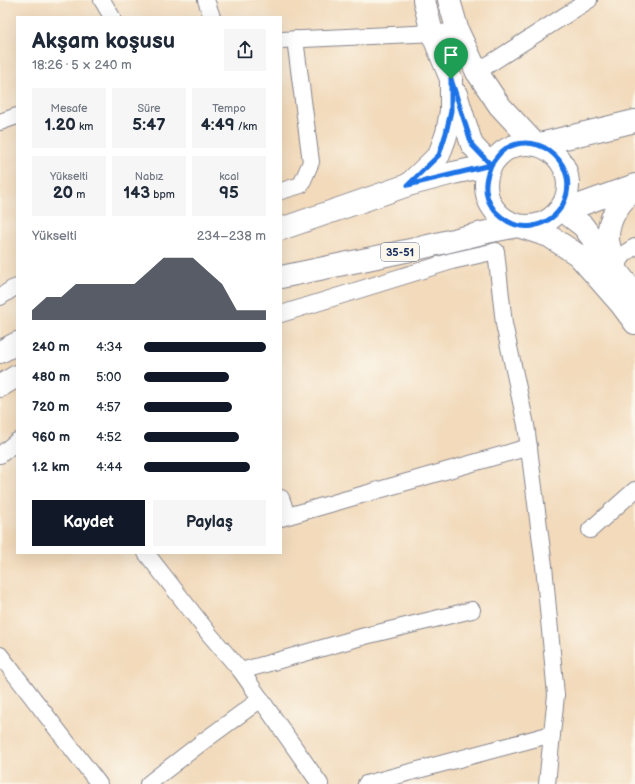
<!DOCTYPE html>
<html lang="tr">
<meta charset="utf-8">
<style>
:root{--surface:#fff;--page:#f6f6f7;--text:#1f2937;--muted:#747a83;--accent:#111827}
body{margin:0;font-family:"Balsamiq Sans",sans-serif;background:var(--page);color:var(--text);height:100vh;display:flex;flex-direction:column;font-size:15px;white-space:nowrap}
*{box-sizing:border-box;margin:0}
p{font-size:13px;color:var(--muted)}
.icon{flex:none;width:22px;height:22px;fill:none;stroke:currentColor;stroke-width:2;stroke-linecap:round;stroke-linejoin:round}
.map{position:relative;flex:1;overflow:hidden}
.sheet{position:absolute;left:16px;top:16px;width:266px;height:538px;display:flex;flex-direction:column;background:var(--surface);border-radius:0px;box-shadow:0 4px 16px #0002}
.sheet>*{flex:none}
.pin{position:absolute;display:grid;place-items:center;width:34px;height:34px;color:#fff;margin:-41px -17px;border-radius:50% 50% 50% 0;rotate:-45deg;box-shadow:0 0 4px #0007}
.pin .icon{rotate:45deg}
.round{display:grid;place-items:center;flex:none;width:42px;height:42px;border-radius:0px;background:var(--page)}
.summary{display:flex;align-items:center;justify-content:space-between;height:68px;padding:0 16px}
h1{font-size:22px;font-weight:700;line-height:30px}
.metrics{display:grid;grid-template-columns:repeat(3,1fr);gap:6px;height:68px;padding:4px 16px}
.metrics div{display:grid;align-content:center;border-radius:0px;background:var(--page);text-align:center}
.metrics b{font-size:17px;font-weight:700}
.metrics small{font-size:11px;font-weight:400}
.metrics p{font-size:11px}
.chart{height:112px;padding:8px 16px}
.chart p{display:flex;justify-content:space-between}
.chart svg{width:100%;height:72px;margin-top:4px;fill:var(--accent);opacity:.7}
.cta{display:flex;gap:8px;margin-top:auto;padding:8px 16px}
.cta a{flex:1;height:46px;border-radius:0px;background:var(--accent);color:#fff;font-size:16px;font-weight:700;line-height:46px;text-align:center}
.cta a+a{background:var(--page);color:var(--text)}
ul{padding:0 16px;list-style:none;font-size:13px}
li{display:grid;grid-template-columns:64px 48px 1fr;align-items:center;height:30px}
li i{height:10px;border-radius:5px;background:var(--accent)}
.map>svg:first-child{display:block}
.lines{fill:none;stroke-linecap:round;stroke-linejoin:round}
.street-casing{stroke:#86848c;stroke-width:18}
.secondary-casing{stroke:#86848c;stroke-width:24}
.primary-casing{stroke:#86848c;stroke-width:24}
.street{stroke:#fff;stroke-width:16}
.secondary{stroke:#fff;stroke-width:22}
.primary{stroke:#fff;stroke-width:22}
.route-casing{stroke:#fff;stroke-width:8}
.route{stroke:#1a73e8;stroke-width:5}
.labels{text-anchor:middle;stroke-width:4;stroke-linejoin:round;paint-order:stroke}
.shield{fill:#fbf7ec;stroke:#5e6b89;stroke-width:1}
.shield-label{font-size:11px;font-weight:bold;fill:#1b2f5e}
</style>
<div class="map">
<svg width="635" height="784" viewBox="0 0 635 784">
<rect width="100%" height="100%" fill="#fbf7ec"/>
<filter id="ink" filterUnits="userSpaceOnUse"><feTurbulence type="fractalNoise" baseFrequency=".025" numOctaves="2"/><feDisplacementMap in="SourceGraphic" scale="8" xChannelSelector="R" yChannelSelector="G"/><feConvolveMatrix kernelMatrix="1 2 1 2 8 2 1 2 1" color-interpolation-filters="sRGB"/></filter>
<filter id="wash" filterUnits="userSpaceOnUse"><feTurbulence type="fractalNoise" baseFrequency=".012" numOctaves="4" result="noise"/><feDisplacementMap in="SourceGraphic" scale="16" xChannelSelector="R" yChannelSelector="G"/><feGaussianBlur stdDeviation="0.9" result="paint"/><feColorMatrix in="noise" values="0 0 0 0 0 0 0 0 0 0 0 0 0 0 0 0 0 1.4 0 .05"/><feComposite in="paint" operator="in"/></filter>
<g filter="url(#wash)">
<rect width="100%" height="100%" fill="#f2dabb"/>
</g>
<g filter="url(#ink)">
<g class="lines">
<defs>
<g id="street">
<path d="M102,0l10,17"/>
<path d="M206,0l6,17"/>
<path d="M281,40l177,-8"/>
<path d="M477,72l112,-72"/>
<path d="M0,122l17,-6"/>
<path d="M281,191l20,-6 10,-23 -16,-123"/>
<path d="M616,270c4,-11 8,-18 19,-23"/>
<path d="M0,297l12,-8 5,-2"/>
<path d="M281,314l171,-53 44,-10 8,73 22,101 18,141 12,129 -9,89"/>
<path d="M0,455l17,-14"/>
<path d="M281,498l6,17"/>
<path d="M281,518l248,-71"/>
<path d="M590,530l45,-40"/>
<path d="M146,553l64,82 31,36 79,113"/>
<path d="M0,655l99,129"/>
<path d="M241,671l124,-35 107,-26"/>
<path d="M148,784l53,-41 60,-44"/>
<path d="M366,784l186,-50"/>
</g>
<g id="secondary">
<path d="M424,0l8,33 19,46"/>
<path d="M449,0l9,32 19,40"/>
</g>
<g id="primary">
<path d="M477,72l22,33 37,40 99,-24"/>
<path d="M456,94l16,51 19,20"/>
<circle cx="527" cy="185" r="41"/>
<path d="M408,185l31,-30 8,-22 4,-22v-32"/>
<path d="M561,209l22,17 52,69"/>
<path d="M561,209l19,-4 55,-20"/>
<path d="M281,229l127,-44 45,-12 38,-8"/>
<path d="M615,265c-2,-8 -6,-17 -7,-25 -1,-21 12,-39 27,-51"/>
<path d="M281,277l139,-29 67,-16 31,-6 31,10 29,19 42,48 15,20"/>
<path d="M0,352l17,-9"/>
<path d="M0,386l17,-10"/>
</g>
</defs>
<use href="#street" class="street-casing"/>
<use href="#secondary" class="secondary-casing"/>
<use href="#primary" class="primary-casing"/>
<use href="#street" class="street"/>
<use href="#secondary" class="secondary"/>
<use href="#primary" class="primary"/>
</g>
</g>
<g class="lines" filter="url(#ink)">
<defs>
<path id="route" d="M451,79v32l-5,22 -7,22 -31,30 83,-20c-3,8 -6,15 -5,24 1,22 25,41 47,37 13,-3 24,-10 30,-22 19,-37 -23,-76 -58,-55 -6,4 -10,10 -14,16l-19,-20 -21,-66"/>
</defs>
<use href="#route" class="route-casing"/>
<use href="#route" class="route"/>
</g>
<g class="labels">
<rect class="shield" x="381" y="243" width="38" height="18" rx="3"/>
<g class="shield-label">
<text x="400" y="256">35-51</text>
</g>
</g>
</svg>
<div class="pin" style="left:451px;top:79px;background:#1e9e55"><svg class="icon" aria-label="arrive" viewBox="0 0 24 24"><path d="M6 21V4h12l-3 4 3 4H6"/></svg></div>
<section class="sheet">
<div class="summary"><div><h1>Akşam koşusu</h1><p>18:26 · 5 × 240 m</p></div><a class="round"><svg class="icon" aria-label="share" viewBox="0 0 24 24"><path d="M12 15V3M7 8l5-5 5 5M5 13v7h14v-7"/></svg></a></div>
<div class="metrics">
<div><p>Mesafe</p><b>1.20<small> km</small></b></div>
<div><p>Süre</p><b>5:47</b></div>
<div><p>Tempo</p><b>4:49<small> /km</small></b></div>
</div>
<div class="metrics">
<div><p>Yükselti</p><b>20<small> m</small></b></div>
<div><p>Nabız</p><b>143<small> bpm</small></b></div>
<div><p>kcal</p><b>95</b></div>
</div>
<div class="chart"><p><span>Yükselti</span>234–238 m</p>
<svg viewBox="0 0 160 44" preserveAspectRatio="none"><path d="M0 44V38L10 30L20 30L30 22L40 22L50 22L60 22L70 22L80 14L90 6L100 6L110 6L120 14L130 22L140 38L150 38L160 38V44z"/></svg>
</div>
<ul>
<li><b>240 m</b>4:34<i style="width:100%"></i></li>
<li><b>480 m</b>5:00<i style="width:70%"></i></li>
<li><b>720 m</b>4:57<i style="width:72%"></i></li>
<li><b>960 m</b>4:52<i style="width:78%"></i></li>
<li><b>1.2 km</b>4:44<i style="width:87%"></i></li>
</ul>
<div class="cta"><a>Kaydet</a><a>Paylaş</a></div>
</section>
</div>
